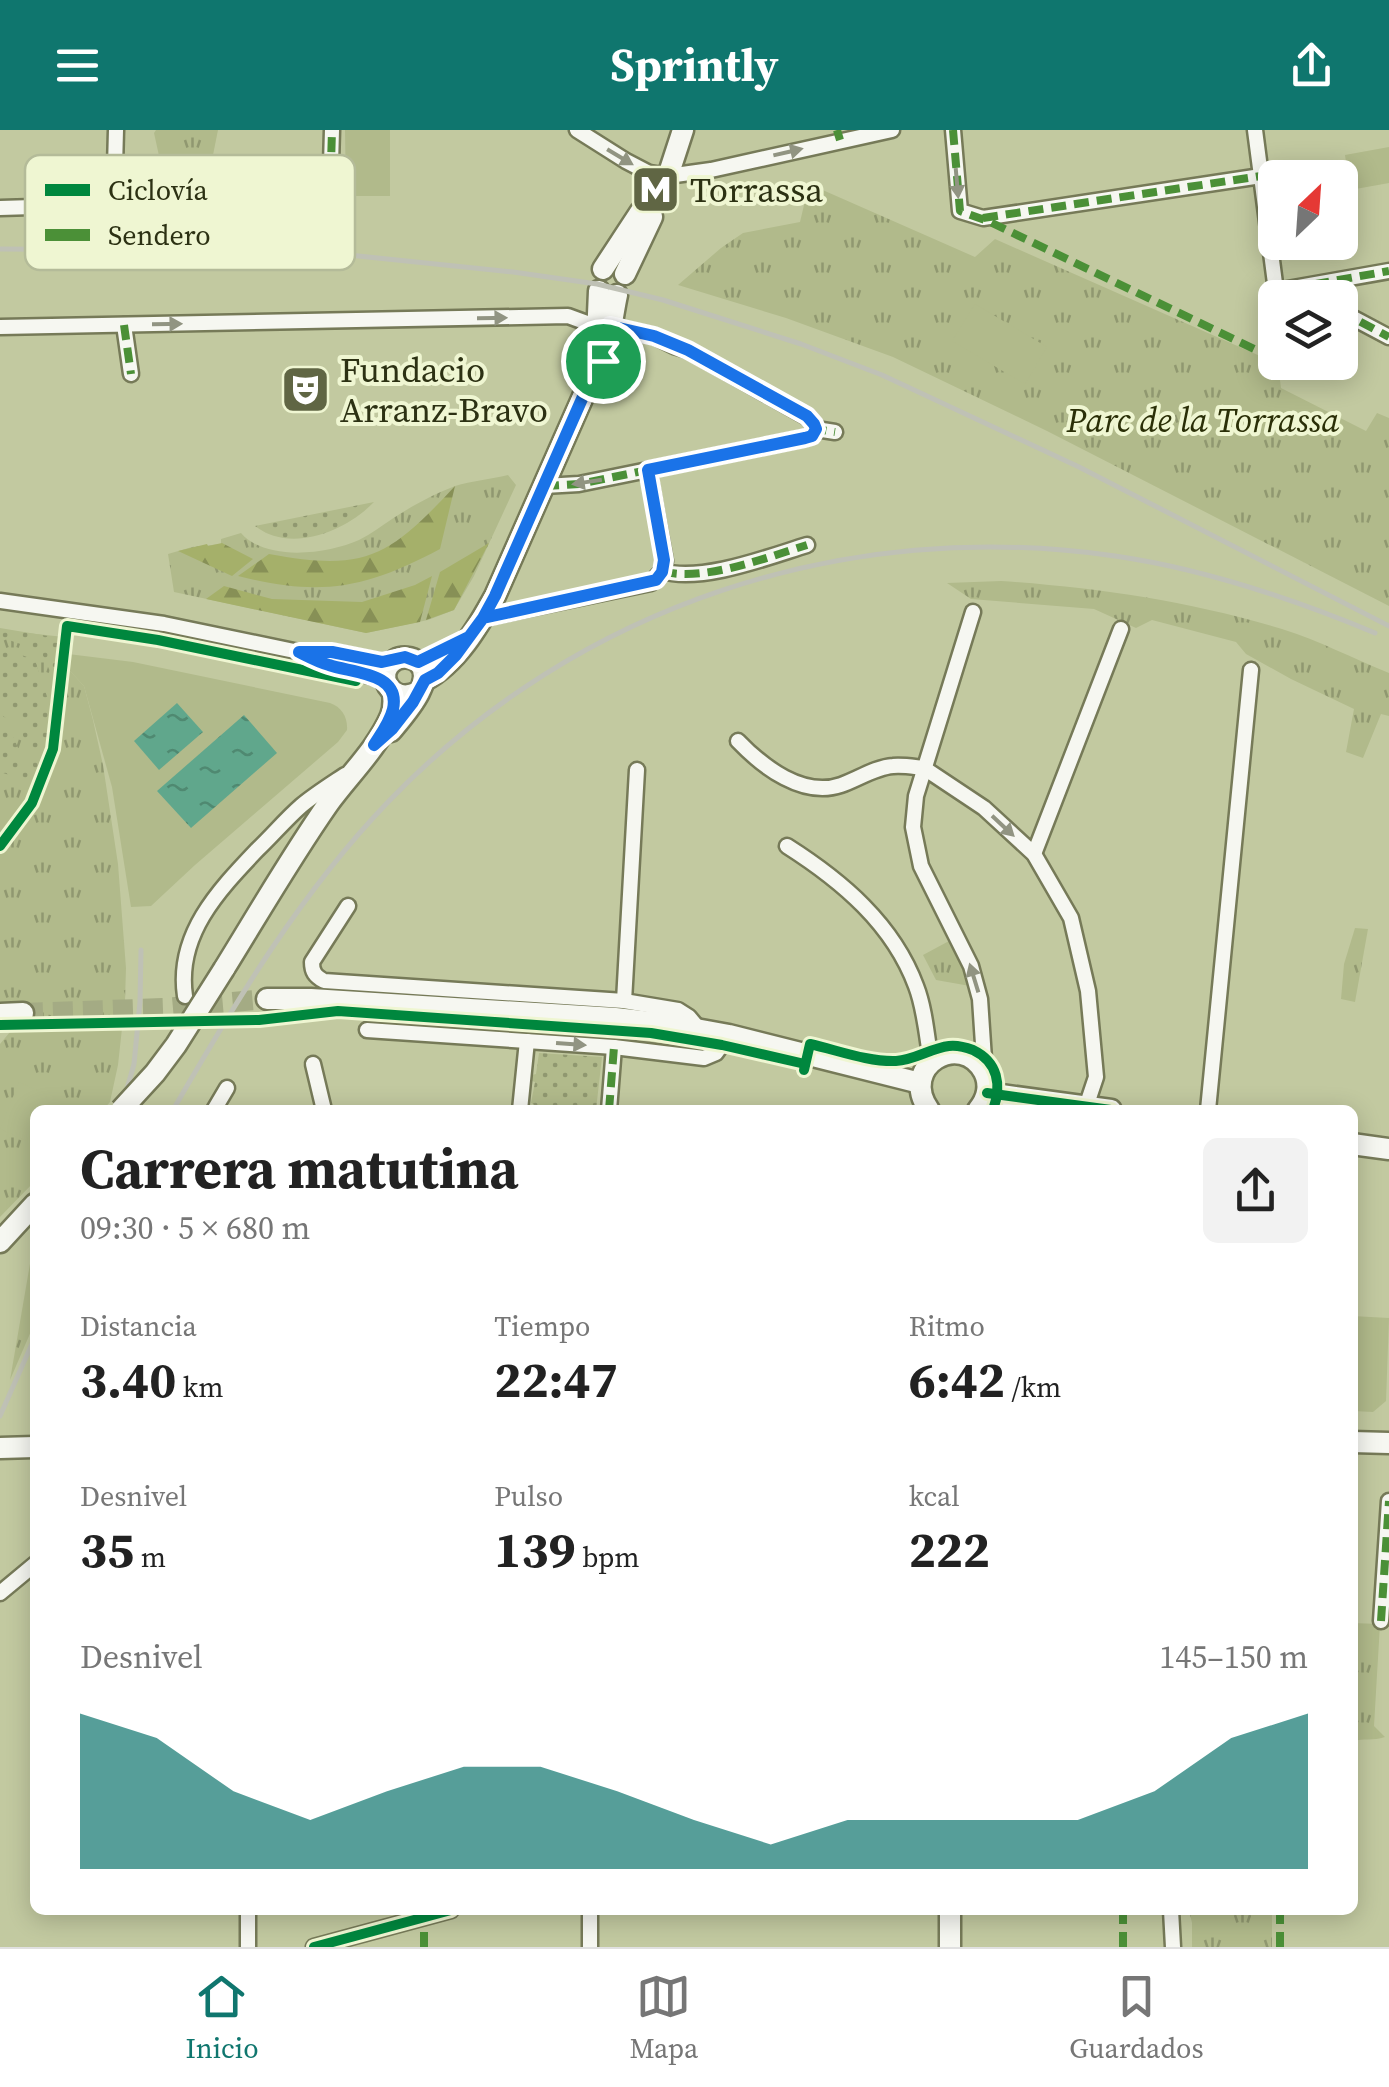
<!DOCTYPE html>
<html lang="es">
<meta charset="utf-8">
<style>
:root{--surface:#fff;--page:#f2f2f2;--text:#222;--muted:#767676;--line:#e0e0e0;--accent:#0f766e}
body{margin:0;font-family:"Source Serif 4",serif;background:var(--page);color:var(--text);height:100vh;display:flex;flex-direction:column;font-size:38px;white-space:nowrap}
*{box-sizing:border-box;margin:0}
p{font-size:32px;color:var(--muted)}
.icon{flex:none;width:55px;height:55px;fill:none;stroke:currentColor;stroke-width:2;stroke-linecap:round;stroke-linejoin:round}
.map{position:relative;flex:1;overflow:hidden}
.sheet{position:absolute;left:30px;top:975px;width:1328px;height:810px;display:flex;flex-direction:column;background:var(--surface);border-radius:15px;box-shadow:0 5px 25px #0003}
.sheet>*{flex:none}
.needle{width:65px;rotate:25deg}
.tools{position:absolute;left:1258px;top:30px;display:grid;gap:20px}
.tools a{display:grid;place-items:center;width:100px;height:100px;border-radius:15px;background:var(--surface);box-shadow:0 5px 25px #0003;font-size:50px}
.pin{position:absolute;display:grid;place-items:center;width:85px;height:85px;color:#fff;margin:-42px;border:5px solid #fff;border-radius:50%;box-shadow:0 2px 10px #0007}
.round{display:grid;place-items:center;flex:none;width:105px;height:105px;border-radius:15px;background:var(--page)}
.overview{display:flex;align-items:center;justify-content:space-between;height:170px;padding:0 50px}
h1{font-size:55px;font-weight:700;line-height:75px}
.metrics{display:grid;grid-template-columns:repeat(3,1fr);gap:15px;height:170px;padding:10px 50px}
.metrics div{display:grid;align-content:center}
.metrics b{font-size:50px;font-weight:700}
.metrics small{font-size:28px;font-weight:400}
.metrics p{font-size:28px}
.chart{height:280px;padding:20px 50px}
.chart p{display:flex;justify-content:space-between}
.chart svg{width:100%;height:180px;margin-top:10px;fill:var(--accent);opacity:.7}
header{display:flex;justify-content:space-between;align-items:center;height:130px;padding:0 50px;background:var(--accent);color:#fff;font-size:45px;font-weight:700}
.dock{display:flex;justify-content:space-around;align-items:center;height:140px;border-top:2px solid var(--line);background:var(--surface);font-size:28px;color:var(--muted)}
.dock a{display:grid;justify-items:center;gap:5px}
.dock .on{color:var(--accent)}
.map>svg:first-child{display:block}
.grass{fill:url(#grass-tufts)}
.forest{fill:url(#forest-firs)}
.garden{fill:url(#garden-dots)}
.pitch{fill:#b1ba8b}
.water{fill:url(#water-ripples)}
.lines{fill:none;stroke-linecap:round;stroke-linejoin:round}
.secondary-tunnel{stroke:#a4ab84;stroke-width:20;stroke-dasharray:20 10;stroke-linecap:butt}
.street-casing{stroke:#767a58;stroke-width:19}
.secondary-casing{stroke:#767a58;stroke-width:25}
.street{stroke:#f6f7f1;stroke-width:14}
.secondary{stroke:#f6f7f1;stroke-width:20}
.rail{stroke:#bfc1b5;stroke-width:5}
.secondary-bridge-casing{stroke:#767a58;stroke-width:25;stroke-linecap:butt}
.secondary-bridge{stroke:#f6f7f1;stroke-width:20}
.quiet{stroke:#4b9037;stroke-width:8;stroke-dasharray:15 8;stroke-linecap:butt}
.cycleway-casing{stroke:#eff6d2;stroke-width:16}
.cycleway{stroke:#00873e;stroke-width:10}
.oneway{fill:#919482}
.route-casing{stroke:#fff;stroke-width:20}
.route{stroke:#1a73e8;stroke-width:12}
.labels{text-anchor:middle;stroke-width:8;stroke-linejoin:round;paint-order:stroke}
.poi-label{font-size:35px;fill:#2c3113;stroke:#eff6d2;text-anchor:start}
.park-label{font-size:35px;font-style:italic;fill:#2a2f07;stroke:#eff6d2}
.key{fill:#eff6d2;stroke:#b4bb99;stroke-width:2.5}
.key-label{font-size:28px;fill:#2c3113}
</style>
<header><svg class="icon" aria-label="menu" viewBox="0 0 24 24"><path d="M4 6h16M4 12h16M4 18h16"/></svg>Sprintly<svg class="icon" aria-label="share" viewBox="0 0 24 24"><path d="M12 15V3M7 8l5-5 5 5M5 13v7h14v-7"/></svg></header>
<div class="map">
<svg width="1389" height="1817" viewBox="0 0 1389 1817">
<defs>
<pattern id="grass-tufts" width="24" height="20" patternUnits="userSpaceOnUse" patternTransform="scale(2.5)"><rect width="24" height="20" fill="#b1ba8b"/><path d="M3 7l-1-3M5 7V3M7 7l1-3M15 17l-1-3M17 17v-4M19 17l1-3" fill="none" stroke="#909870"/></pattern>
<pattern id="forest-firs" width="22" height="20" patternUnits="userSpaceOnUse" patternTransform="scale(2.5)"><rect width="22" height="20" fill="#a5b06a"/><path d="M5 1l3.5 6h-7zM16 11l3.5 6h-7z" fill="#879056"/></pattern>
<pattern id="garden-dots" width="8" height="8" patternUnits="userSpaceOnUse" patternTransform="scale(2.5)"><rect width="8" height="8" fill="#b1ba8b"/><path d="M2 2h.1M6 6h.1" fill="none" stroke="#909870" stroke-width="1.8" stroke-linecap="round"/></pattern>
<pattern id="water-ripples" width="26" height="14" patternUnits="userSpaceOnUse" patternTransform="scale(2.5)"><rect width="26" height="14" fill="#60a78c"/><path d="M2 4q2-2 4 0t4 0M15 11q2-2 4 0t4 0" fill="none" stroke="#4f8971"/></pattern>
</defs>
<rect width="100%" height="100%" fill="#c2c9a0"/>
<g class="grass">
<path d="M156,0h62l-7,35h-50l-7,-32z"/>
<path d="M809,54l166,73 20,-18 283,125 3,24 85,43 11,-18 12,5v188l-342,-175 -154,-74 -107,-39 -108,-33 43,-37 22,-15 57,-11z"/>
<path d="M508,345l8,10 -42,91 -20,34 -26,10 -62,13 -192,-41 -6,-38 24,-7 29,-3v-5l20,-6c25,29 87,21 118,7 12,-6 22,-14 33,-21 18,-12 42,-25 63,-33 16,-5 36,-7 53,-11z"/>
<path d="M1001,451c98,7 187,20 281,48 36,11 72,30 107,44v43l-8,-2 -18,44 -17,-6 8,-43 -63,-30 -45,-25 -10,-12 -84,-22 -16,8 -42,-19 -123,-10 -24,-16z"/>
<path d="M0,500l64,7 6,34 14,15 9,34 10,45 15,99 8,104 -1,33 -7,64 -8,37 -7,8h-68v71l-35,36v-173l34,-41 -34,1z"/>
<path d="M1355,798l13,1 -13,73 -14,-3 3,-35z"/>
<path d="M949,811l15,26 6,19 -34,-6 -13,-25z"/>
<path d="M35,1113v79l-25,58 22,-128z"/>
<path d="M1352,1493l28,1 -6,102 11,11c-12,4 -21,1 -32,4z"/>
<path d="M1189,1780h83v37h-80v-24z"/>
</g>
<g class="forest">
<path d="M455,356l-15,63c-75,40 -120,48 -202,27l31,-22c97,18 120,3 186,-68z"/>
<path d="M222,413l31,16 -21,17 -54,-25 29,-7 1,2z"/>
<path d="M489,413l-35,67 -28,10 14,-48z"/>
<path d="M432,446l-12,46 -54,11 -160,-34 18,-13 48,13 90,3 53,-17z"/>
</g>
<g class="garden">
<path d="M374,372c-28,29 -83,52 -119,24z"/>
<path d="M0,498l60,10 -4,47 -15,-34 -41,-14z"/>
<path d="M0,517l35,13 20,61 -17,60 -21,-64 -17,-20z"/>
<path d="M0,584l6,4 23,58 -4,4 -25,-8z"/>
<path d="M539,923l63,4 -6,53h-53l-12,-7 4,-21 -3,-1v-6l4,-1z"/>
</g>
<g class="pitch">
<path d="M345,0h45v66h-44z"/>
<path d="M1389,17v36l-39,7 -5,-35z"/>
<path d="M975,174l72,43 -22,37 -73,-43z"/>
<path d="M68,524l65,8 197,41c12,4 18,15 17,27l-9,12 -143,123 -44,41 -20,1 -19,-120 -28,-101 -14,-15z"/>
<path d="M19,952l28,13 -7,15h-5v12l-8,19 -27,-12z"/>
<path d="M1352,1186l37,2 -3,83 -13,11 -20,-1z"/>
</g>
<g class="water">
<path d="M177,573l26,29 -44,38 -25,-29z"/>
<path d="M244,585l33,38 -86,75 -34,-37z"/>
</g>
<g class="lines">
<path class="secondary-tunnel" d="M23,883l142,-5 102,-9"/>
<defs>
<g id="street">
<path d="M577,0l49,31 23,12 19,3 43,-6 181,-40"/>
<path d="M953,0l7,81 23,7 278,-42"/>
<path d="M1255,0l21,161 113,-20"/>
<path d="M114,74l2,-74"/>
<path d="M0,78l330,-10 2,-68"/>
<path d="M1340,181l49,26"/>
<path d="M124,195l7,49"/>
<path d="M610,196l44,10 20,10 14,4 119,67 7,7 2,5"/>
<path d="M0,197l568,-11 30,11"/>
<path d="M648,340l17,91 -3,10"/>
<path d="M544,356l35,-2 226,-46 6,-2 5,-7 19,3"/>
<path d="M662,441c39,12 106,-14 145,-26"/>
<path d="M0,471l164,23 135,28 30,14 46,11 11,6"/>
<path d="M973,482l-57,184 -3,31 8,39 50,100 9,33 5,75"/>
<path d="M483,488l168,-35 11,-12"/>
<path d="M304,522h28l50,10 12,-1"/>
<path d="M738,611c25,26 65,57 103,44 17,-6 35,-18 52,-19 10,-1 21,1 31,2"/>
<path d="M924,638l60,40 50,46 37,64 17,73 8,86 -10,30"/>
<path d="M787,716c55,35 106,78 129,140 9,23 11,52 15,76"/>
<path d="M1034,724l87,-225"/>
<path d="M348,776l-36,56c0,10 3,14 12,19l300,20 54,9 11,7 10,12"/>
<path d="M185,866c-9,-61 33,-105 72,-146 15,-14 28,-30 44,-44 13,-11 29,-21 44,-31"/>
<path d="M624,871l13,-231"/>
<path d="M367,900l247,17 90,11 12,-5 13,-18"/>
<path d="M313,934l11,46"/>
<path d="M214,980l13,-22"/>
<path d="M520,980l7,-69"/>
<path d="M609,980l5,-63"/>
<path d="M1208,980l43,-440"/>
<path d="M0,1463l35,-29"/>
<path d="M1381,1491l8,-120"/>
<path d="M248,1780v37"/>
<path d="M1171,1780l2,37"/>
<path d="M314,1817l137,-37"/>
<path d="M590,1817v-37"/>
</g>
<g id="secondary">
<path d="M603,139l38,-58 9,-3"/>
<path d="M625,144l27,-57 -2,-9 18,-32 15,-46"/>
<path d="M597,207l2,-46"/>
<path d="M425,550c32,-17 53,-53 70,-84l94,-213c20,-20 22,-61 28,-88"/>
<path d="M391,601c12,-15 47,-52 27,-69 -6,-5 -16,-6 -23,-2 -22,13 -4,46 23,32"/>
<path d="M224,839c34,-55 67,-112 104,-165 21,-29 49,-55 63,-88 3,-8 3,-15 2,-23"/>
<path d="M267,869h44l304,19 53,6 61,11 191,48"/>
<path d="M0,884l23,-1"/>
<path d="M987,963l124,17"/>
<path d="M929,980c-31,-44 32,-80 55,-38 7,14 3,27 -6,38"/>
<path d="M1352,1014l37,5"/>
<path d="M0,1112l35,-38"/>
<path d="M1352,1312l37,1"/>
<path d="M0,1318l35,-1"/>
<path d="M950,1817v-37"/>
</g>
</defs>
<use href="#street" class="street-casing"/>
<use href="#secondary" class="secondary-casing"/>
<use href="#street" class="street"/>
<use href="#secondary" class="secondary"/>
<g class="rail">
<path d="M0,119l310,2 203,21 84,12 66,16 138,44 81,31 197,92 310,159"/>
<path d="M121,980l13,-46 6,-62 1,-52"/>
<path d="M173,980c63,-109 128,-218 216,-309 189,-196 457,-284 726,-245 90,13 176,42 260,77"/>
<path d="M0,1286l35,-79"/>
</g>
<defs>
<path id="secondary-bridge" d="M121,980l34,-37 21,-28 48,-76"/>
</defs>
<use href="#secondary-bridge" class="secondary-bridge-casing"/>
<use href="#secondary-bridge" class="secondary-bridge"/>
<g class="quiet">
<path d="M837,0l3,10"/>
<path d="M953,0l7,81 30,11 285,137"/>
<path d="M330,68l2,-68"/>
<path d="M983,88l278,-42"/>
<path d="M1276,168v-7l113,-20"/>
<path d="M1340,181l49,26"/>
<path d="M124,195l7,49"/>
<path d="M610,196l44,10 20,10 14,4 119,67 7,7 2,5"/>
<path d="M648,340l17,91 -3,10"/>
<path d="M544,356l35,-2 226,-46 6,-2 5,-7 19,3"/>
<path d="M662,441c39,12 106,-14 145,-26"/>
<path d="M483,488l168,-35 11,-12"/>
<path d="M609,980l5,-63"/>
<path d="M1381,1491l8,-120"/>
<path d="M424,1817v-30"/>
<path d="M1123,1817v-37"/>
<path d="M1280,1817v-37"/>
</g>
<defs>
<g id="cycleway">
<path d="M0,716l32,-43 21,-54 14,-123 91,14 198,41"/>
<path d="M0,895l259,-5 79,-9 313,22 71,12 83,19"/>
<path d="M804,940l6,-26c27,6 58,18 86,17 19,-1 35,-13 53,-15 9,-1 16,1 24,4 25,12 29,35 20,60"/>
<path d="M987,963l124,17"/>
<path d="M314,1817l137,-37"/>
</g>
</defs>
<use href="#cycleway" class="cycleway-casing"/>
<use href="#cycleway" class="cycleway"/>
</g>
<defs><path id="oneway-solid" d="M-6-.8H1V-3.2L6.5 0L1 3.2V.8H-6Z" transform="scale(2.5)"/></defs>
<g class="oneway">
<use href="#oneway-solid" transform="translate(788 22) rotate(-13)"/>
<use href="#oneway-solid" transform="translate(620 27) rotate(31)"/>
<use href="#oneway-solid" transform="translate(957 53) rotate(85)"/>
<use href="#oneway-solid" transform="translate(492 188) rotate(-1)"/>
<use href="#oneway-solid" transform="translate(167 194) rotate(-1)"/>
<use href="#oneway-solid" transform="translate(587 352) rotate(171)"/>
<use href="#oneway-solid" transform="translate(1003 696) rotate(43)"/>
<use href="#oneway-solid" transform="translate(974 848) rotate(-107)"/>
<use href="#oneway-solid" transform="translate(571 914) rotate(4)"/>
</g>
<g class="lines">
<defs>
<path id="route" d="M603,231l-6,14 -8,8 -94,213 -12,22 -14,19 -51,25 -13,-5 -23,5 -50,-10h-33c10,5 19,10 30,13 23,8 72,7 64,44 -3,13 -12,25 -19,36l18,-16 21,-27 12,-22 13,-7 18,-18 27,-37 173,-38 6,-8 2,-12 -16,-90 157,-32 7,-2 4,-7 -2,-5 -7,-8 -119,-66 -34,-14 -44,-10 -7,35"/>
</defs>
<use href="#route" class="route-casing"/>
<use href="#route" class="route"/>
</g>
<defs>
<symbol id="metro-square" viewBox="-11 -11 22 22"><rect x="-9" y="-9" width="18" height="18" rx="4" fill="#606644" stroke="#eff6d2"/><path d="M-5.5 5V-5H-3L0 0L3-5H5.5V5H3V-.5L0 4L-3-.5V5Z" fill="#fff"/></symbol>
<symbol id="theatre-square" viewBox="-11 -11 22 22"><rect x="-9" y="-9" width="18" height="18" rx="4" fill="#606644" stroke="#eff6d2"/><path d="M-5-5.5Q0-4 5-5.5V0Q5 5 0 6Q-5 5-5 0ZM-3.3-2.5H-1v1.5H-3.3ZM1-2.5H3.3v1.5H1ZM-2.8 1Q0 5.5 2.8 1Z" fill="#fff"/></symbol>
</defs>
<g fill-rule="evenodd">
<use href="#metro-square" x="628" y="32" width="55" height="55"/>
<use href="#theatre-square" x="278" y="232" width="55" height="55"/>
</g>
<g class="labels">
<g class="poi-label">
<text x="690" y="72">Torrassa</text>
<text x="340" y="252">Fundacio<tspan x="340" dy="40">Arranz-Bravo</tspan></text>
</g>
<g class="park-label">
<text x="1203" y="302">Parc de la Torrassa</text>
</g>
</g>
<rect x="25" y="25" width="330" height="115" rx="15" class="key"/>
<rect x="45" y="54" width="45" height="12" fill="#00873e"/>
<rect x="45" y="99" width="45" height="12" fill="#4b9037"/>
<g class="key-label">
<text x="108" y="70">Ciclovía</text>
<text x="108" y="115">Sendero</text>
</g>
</svg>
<div class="tools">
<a><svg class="needle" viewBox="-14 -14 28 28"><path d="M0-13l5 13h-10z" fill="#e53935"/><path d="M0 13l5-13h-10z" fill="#767676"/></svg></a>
<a><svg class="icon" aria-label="layers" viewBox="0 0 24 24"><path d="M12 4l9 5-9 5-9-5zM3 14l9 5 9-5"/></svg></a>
</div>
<div class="pin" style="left:603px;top:231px;background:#1e9e55"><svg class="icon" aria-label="arrive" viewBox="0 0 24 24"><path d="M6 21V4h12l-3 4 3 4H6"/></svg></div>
<section class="sheet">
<div class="overview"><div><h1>Carrera matutina</h1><p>09:30 · 5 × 680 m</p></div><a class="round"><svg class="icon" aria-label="share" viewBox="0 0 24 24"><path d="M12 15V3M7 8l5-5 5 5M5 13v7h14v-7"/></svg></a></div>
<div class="metrics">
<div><p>Distancia</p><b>3.40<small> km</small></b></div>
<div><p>Tiempo</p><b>22:47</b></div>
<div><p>Ritmo</p><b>6:42<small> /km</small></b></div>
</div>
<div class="metrics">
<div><p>Desnivel</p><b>35<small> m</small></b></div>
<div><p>Pulso</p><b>139<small> bpm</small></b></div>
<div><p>kcal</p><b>222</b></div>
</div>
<div class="chart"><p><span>Desnivel</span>145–150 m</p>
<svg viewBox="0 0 160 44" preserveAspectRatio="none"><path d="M0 44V6L10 12L20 25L30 32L40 25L50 19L60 19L70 25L80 32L90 38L100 32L110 32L120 32L130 32L140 25L150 12L160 6V44z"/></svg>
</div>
</section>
</div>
<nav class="dock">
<a class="on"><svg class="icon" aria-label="home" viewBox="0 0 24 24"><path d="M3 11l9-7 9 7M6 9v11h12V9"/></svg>Inicio</a>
<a><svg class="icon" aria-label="map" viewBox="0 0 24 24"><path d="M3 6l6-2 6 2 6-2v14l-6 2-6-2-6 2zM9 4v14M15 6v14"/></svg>Mapa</a>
<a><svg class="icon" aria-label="saved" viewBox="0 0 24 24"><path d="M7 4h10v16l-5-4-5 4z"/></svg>Guardados</a>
</nav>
